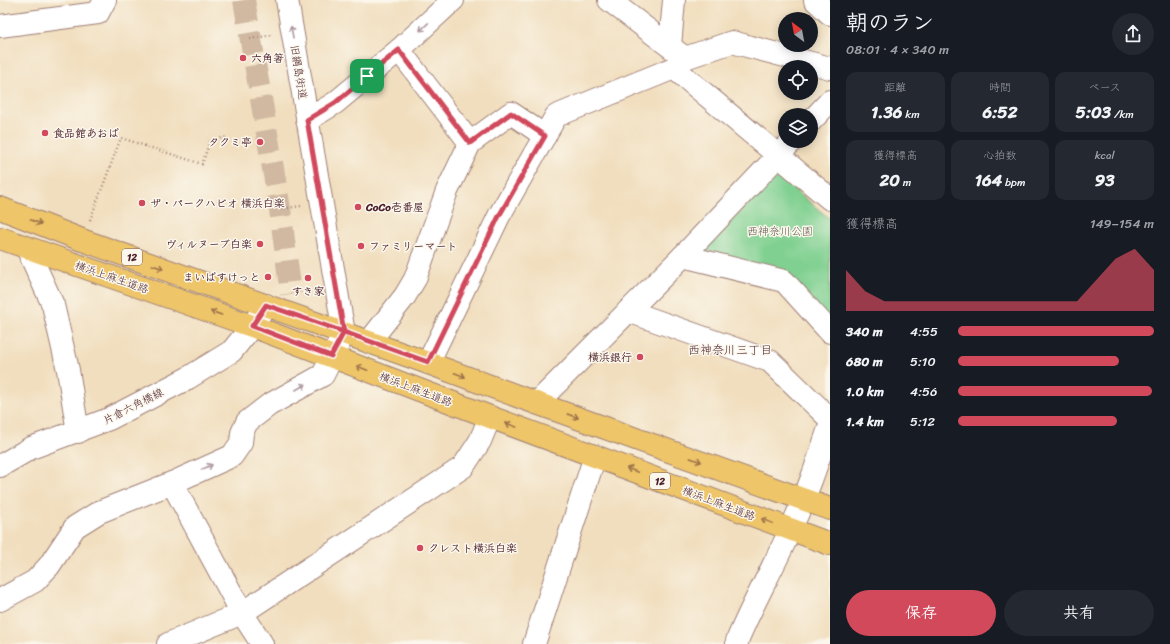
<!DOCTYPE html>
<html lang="ja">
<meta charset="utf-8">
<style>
:root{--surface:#171b24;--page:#242831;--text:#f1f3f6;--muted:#9ea1a6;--accent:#d1495b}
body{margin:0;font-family:Sriracha,"Klee One",sans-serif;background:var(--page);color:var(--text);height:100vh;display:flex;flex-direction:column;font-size:15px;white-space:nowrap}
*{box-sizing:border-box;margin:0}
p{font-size:13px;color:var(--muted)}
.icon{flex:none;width:22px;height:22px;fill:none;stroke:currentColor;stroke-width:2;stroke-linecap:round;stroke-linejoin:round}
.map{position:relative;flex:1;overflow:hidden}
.side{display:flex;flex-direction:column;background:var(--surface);width:340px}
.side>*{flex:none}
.needle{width:26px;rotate:328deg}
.controls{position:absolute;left:778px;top:12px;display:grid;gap:8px}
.controls a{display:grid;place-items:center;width:40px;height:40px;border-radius:50%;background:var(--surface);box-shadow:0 2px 10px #0003;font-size:20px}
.pin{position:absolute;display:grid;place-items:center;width:34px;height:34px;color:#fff;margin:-17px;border-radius:8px;box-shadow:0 2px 6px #0006}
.round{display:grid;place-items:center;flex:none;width:42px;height:42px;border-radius:21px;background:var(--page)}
.head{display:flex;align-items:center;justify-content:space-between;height:68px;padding:0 16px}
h1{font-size:22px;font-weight:800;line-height:30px}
.figures{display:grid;grid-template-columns:repeat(3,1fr);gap:6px;height:68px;padding:4px 16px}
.figures div{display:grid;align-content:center;border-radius:10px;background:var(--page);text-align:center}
.figures b{font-size:17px;font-weight:800}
.figures small{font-size:11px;font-weight:400}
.figures p{font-size:11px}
.chart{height:112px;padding:8px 16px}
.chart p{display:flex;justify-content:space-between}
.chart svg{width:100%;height:72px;margin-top:4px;fill:var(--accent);opacity:.7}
.button{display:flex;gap:8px;margin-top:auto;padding:8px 16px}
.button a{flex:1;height:46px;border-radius:24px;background:var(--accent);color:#fff;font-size:16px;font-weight:800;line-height:46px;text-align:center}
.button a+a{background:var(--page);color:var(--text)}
ul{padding:0 16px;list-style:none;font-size:13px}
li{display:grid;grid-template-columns:64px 48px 1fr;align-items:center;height:30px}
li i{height:10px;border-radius:5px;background:var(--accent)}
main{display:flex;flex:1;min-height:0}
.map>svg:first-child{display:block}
.green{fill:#80d091;stroke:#65785e}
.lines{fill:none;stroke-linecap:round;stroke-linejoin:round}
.minor-tunnel{stroke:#d0b8a1;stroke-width:22;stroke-dasharray:22 11;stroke-linecap:butt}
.minor-casing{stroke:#9e7e74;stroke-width:24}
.major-casing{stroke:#9e7e74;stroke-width:24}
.path{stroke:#9e7e74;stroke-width:2.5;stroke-dasharray:1 3;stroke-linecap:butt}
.minor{stroke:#fff;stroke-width:22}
.major{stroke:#eec569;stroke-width:22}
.oneway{stroke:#ae9aa0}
.oneway2{stroke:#9c724a}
.route-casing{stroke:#fff;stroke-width:8}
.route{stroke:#d1495b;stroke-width:5}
.poi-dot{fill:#d1495b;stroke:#fbf7ec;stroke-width:1.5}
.labels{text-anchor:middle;stroke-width:3;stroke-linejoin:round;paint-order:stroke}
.shield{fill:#fbf7ec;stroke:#7f6065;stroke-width:1}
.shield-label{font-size:10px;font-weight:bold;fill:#4a1f2b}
.poi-label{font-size:11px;font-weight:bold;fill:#4a1f2b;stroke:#fbf7ec;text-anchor:start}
.street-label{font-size:11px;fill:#4a1f2b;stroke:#fbf7ec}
.park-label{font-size:11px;fill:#5a544a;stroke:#fbf7ec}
.neighbourhood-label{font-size:12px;fill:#4a1f2b;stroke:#fbf7ec}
</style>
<main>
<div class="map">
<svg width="830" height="644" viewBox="0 0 830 644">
<rect width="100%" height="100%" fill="#fbf7ec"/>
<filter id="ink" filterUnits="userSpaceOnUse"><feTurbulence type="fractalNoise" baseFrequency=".025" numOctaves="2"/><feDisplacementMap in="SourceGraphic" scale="8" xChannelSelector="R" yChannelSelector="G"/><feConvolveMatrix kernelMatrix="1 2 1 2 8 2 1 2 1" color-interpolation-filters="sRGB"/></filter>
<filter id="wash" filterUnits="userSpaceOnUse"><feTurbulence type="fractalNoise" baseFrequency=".012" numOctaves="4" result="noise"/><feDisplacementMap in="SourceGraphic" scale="16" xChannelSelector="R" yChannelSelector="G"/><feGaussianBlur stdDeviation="0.9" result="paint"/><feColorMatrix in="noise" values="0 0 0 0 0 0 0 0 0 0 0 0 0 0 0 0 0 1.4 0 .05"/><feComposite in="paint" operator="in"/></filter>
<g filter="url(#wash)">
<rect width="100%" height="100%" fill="#f1debe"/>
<path class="green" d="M777,175l53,44v103l-44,-48 -78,-19 -1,-9z"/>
</g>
<g filter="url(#ink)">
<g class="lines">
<path class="minor-tunnel" d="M244,0l36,209 11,85"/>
<defs>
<g id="minor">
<path d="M609,0l76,58"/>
<path d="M815,0l15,14"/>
<path d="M0,26l98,-13 7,-13"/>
<path d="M670,46l4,-46"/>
<path d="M399,50l71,93"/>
<path d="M674,68l156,131"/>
<path d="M307,120l28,-17 64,-53 54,-50"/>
<path d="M811,121l19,-20"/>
<path d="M27,248l26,57 15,65 10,62"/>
<path d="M683,256l101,25 46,51"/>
<path d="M628,311l142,50 60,58"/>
<path d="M369,342l36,-46 10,-17 32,-88 23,-48 41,-30 34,23"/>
<path d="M428,363l71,-147 57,-100 118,-48 11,-10 47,-16 98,26"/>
<path d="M537,403l146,-147 109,-115"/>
<path d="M0,466l31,-18 78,-29 79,-41 44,-27 20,-25 14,-21"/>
<path d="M172,483l70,130 20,31"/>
<path d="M0,600l35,-19 14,-15 26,-39 24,-15 73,-29 60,-27 9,-13 1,-10 5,-11 22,-17 54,-30 21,-42 -57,-333"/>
<path d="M168,644l74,-31 221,-146 17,-26 10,-24"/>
<path d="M534,644l61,-188"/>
<path d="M737,644v-3c16,-39 37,-74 54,-113 15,-31 26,-64 37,-97l2,-1"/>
</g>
<g id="major">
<path d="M0,208l82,32 346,123 97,36 305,110"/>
<path d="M0,238l252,88 238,91 340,127"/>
</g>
</defs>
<use href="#minor" class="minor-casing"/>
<use href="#major" class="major-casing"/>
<g class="path">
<path d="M250,39l22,-4"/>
<path d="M280,209l21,-3"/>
<path d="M90,220l31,-82 81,26 8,-23 17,-4"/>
</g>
<use href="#minor" class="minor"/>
<use href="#major" class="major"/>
</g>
<defs><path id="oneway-shaft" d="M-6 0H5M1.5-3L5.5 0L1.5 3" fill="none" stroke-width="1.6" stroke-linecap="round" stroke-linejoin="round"/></defs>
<g class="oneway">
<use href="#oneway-shaft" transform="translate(424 27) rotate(137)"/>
<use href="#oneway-shaft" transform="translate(292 32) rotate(-100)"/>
<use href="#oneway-shaft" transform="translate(301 387) rotate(-30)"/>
<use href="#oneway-shaft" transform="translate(207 467) rotate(-24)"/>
</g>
<g class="oneway2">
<use href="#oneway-shaft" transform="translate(36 222) rotate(21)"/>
<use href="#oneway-shaft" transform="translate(158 267) rotate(19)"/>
<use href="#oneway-shaft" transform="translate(216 313) rotate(-161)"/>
<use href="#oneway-shaft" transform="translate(362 368) rotate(-159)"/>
<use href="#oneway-shaft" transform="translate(460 375) rotate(21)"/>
<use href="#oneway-shaft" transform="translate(573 416) rotate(20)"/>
<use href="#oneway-shaft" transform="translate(511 425) rotate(-160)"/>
<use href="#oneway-shaft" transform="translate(696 460) rotate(20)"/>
<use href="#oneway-shaft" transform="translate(632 470) rotate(-159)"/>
<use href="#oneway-shaft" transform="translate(767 521) rotate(-159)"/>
</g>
</g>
<g class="lines" filter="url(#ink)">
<defs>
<path id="route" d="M367,76l-32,27 -28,17 37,212 -78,-27 -14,21 79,30 13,-24 84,30 71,-146 46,-80 -34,-23 -41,30 -71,-93 -32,26"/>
</defs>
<use href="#route" class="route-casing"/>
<use href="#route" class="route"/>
</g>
<g class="poi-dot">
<circle cx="243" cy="58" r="4"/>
<circle cx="45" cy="133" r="4"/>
<circle cx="260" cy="142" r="4"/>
<circle cx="142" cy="203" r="4"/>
<circle cx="358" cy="207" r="4"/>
<circle cx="260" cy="244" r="4"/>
<circle cx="361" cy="246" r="4"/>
<circle cx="268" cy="277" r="4"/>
<circle cx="308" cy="278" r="4"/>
<circle cx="640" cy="357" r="4"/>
<circle cx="420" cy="548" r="4"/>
</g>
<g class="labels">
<g class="shield">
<rect x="122" y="249" width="20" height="16" rx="3"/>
<rect x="650" y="473" width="20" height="16" rx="3"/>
</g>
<g class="shield-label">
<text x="132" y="261">12</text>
<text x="660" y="485">12</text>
</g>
<g class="poi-label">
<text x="251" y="62">六角箸</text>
<text x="53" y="137">食品館あおば</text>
<text x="252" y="146" text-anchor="end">タクミ亭</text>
<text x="150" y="207">ザ・パークハビオ 横浜白楽</text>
<text x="366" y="211">CoCo壱番屋</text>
<text x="252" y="248" text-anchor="end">ヴィルヌーブ白楽</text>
<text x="369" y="250">ファミリーマート</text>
<text x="260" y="281" text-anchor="end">まいばすけっと</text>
<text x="308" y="295" text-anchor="middle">すき家</text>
<text x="632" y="361" text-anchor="end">横浜銀行</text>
<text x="428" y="552">クレスト横浜白楽</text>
</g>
<g class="street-label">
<text transform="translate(299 72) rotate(81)" y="4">旧綱島街道</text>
<text transform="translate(112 277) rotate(19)" y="4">横浜上麻生道路</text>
<text transform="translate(416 389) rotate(21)" y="4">横浜上麻生道路</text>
<text transform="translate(133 406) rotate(-27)" y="4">片倉六角橋線</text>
<text transform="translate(719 503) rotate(21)" y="4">横浜上麻生道路</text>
</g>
<g class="park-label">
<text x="780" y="235">西神奈川公園</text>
</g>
<g class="neighbourhood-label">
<text x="730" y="354">西神奈川三丁目</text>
</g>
</g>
</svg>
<div class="controls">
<a><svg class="needle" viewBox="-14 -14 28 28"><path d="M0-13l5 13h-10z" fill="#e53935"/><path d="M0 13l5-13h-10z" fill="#9ea1a6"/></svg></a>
<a><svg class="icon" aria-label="locate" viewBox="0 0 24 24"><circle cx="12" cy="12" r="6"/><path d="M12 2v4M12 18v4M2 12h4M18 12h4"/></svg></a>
<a><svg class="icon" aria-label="layers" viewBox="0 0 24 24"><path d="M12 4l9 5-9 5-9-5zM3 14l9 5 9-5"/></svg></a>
</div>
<div class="pin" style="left:367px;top:76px;background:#1e9e55"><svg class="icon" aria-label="arrive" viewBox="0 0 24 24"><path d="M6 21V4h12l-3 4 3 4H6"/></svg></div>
</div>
<section class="side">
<div class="head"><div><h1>朝のラン</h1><p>08:01 · 4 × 340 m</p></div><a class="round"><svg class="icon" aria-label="share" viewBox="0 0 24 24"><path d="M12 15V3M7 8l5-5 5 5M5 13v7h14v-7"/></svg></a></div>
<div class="figures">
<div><p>距離</p><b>1.36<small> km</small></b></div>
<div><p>時間</p><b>6:52</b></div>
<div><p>ペース</p><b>5:03<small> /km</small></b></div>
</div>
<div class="figures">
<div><p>獲得標高</p><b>20<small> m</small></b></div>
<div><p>心拍数</p><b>164<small> bpm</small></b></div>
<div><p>kcal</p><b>93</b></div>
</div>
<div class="chart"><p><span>獲得標高</span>149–154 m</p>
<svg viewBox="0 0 160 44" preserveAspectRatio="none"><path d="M0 44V19L10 32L20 38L30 38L40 38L50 38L60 38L70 38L80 38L90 38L100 38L110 38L120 38L130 25L140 12L150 6L160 19V44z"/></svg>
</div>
<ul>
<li><b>340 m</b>4:55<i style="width:100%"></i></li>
<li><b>680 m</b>5:10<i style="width:82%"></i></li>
<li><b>1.0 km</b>4:56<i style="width:99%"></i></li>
<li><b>1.4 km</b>5:12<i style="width:81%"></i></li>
</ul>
<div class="button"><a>保存</a><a>共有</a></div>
</section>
</main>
